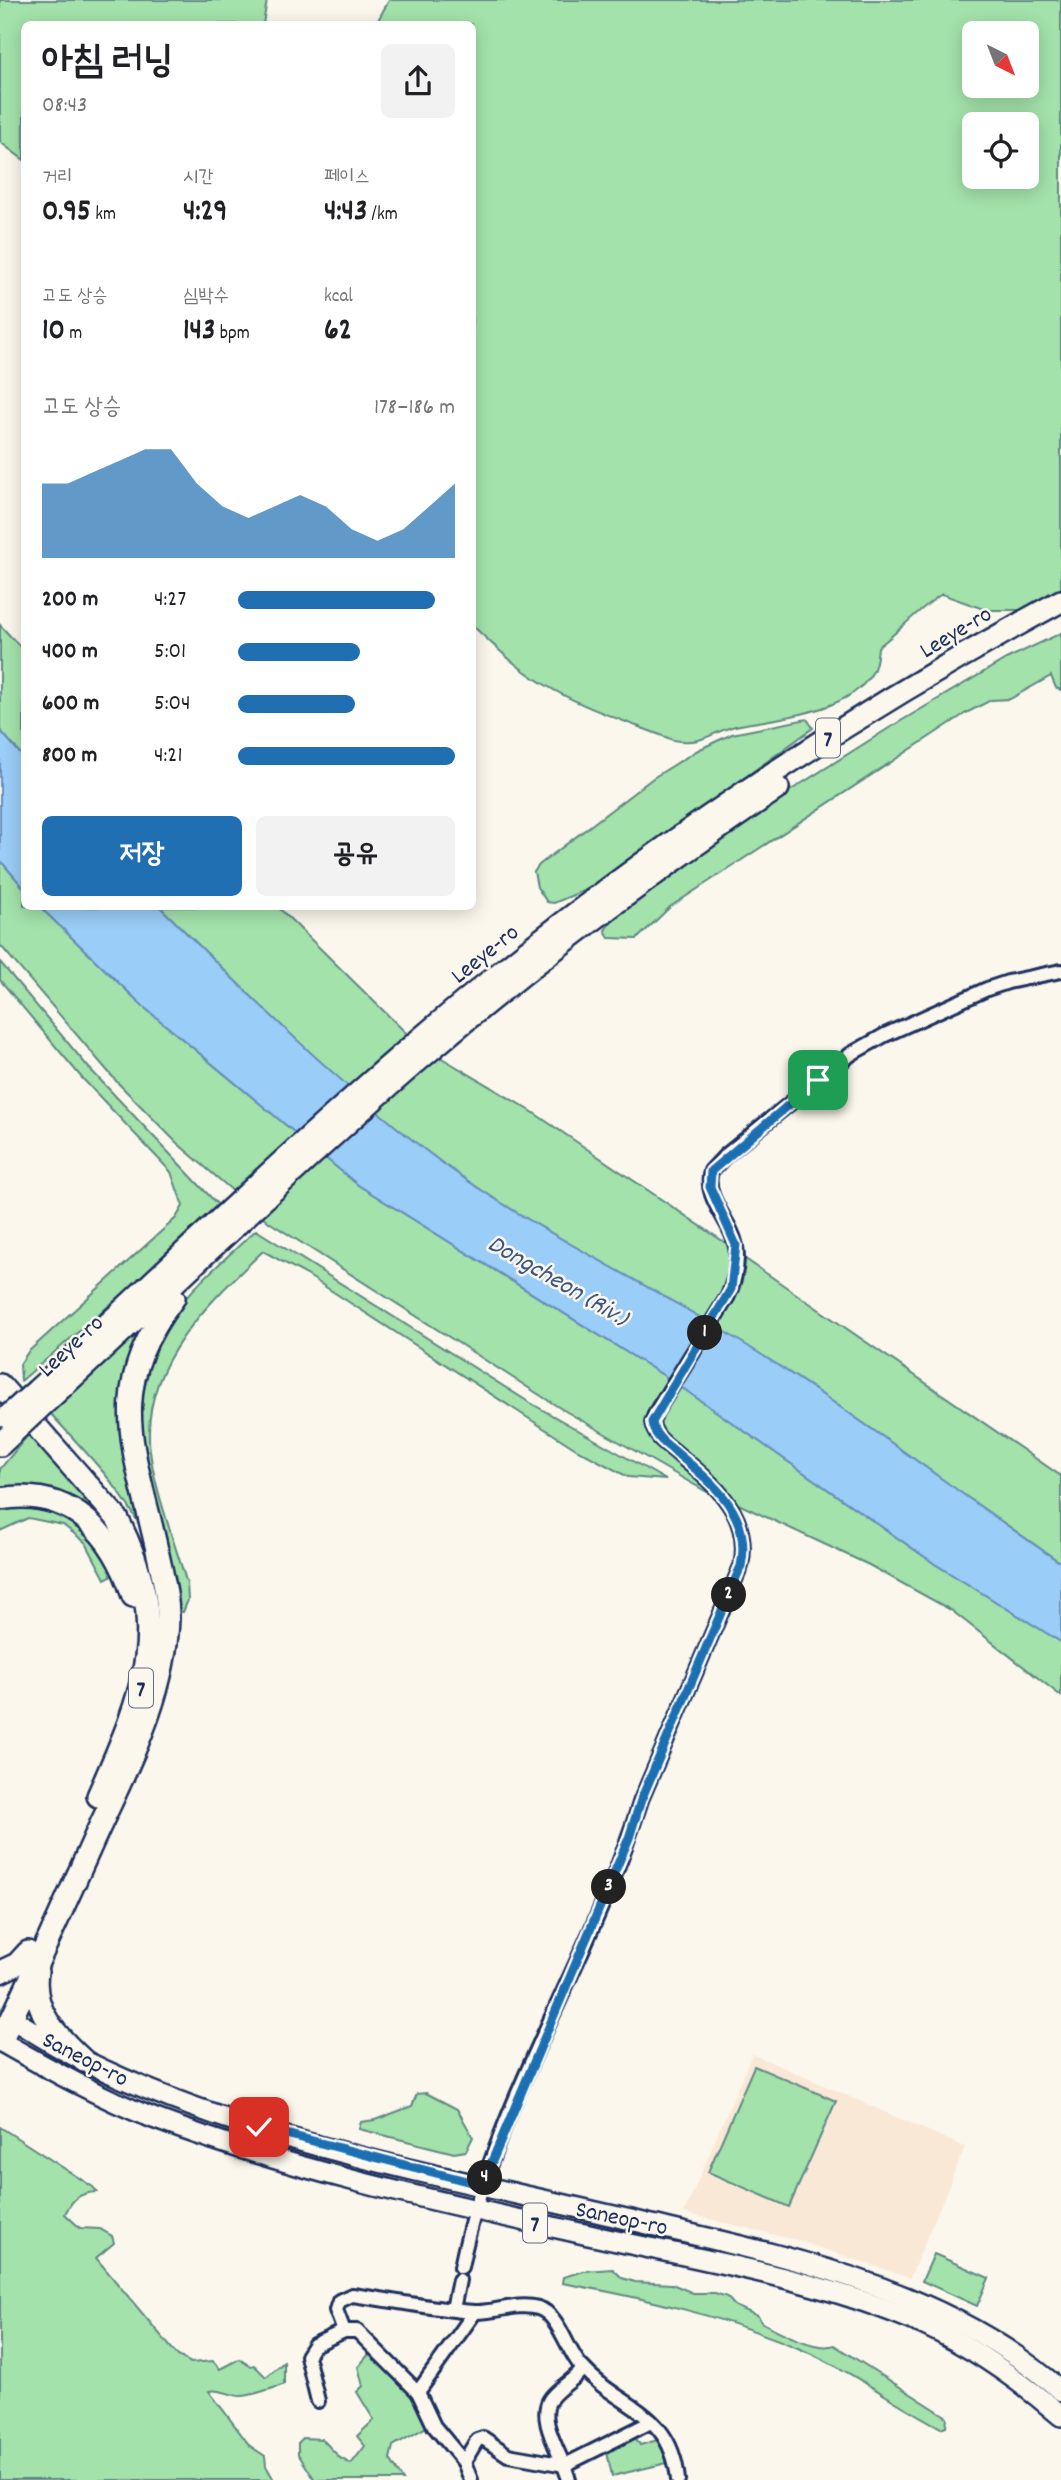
<!DOCTYPE html>
<html lang="ko">
<meta charset="utf-8">
<style>
:root{--surface:#fff;--page:#f2f2f2;--text:#202124;--muted:#757577;--accent:#1f6fb2}
body{margin:0;font-family:Dekko,"Poor Story",sans-serif;background:var(--page);color:var(--text);height:100vh;display:flex;flex-direction:column;font-size:26px;white-space:nowrap}
*{box-sizing:border-box;margin:0}
p{font-size:23px;color:var(--muted)}
.icon{flex:none;width:38px;height:38px;fill:none;stroke:currentColor;stroke-width:2;stroke-linecap:round;stroke-linejoin:round}
.map{position:relative;flex:1;overflow:hidden}
.panel{position:absolute;left:21px;top:21px;width:455px;height:889px;display:flex;flex-direction:column;background:var(--surface);border-radius:10px;box-shadow:0 4px 18px #0003}
.panel>*{flex:none}
.needle{width:46px;rotate:138deg}
.fabs{position:absolute;left:962px;top:21px;display:grid;gap:14px}
.fabs a{display:grid;place-items:center;width:77px;height:77px;border-radius:10px;background:var(--surface);box-shadow:0 4px 18px #0003;font-size:35px}
.pin{position:absolute;display:grid;place-items:center;width:60px;height:60px;color:#fff;margin:-30px;border-radius:14px;box-shadow:0 4px 10px #0006}
.km{position:absolute;width:35px;height:35px;margin:-18px;border-radius:50%;background:#222;color:#fff;font-size:19px;line-height:35px;text-align:center}
.round{display:grid;place-items:center;flex:none;width:74px;height:74px;border-radius:10px;background:var(--page)}
.headline{display:flex;align-items:center;justify-content:space-between;height:119px;padding:0 21px}
h1{font-size:38px;font-weight:800;line-height:52px}
.figures{display:grid;grid-template-columns:repeat(3,1fr);gap:10px;height:119px;padding:7px 21px}
.figures div{display:grid;align-content:center}
.figures b{font-size:30px;font-weight:800}
.figures small{font-size:19px;font-weight:400}
.figures p{font-size:19px}
.chart{height:196px;padding:14px 21px}
.chart p{display:flex;justify-content:space-between}
.chart svg{width:100%;height:126px;margin-top:7px;fill:var(--accent);opacity:.7}
.cta{display:flex;gap:14px;margin-top:auto;padding:14px 21px}
.cta a{flex:1;height:80px;border-radius:10px;background:var(--accent);color:#fff;font-size:28px;font-weight:800;line-height:80px;text-align:center}
.cta a+a{background:var(--page);color:var(--text)}
ul{padding:0 21px;list-style:none;font-size:23px}
li{display:grid;grid-template-columns:112px 84px 1fr;align-items:center;height:52px}
li i{height:18px;border-radius:9px;background:var(--accent)}
.map>svg:first-child{display:block}
.built{fill:#fae8d7}
.green{fill:#a3e2aa;stroke:#5f8884;stroke-width:2;fill-rule:evenodd}
.water{fill:#9acdf7;stroke:#678eba;stroke-width:2}
.lines{fill:none;stroke-linecap:round;stroke-linejoin:round}
.street-casing{stroke:#1b2f5e;stroke-width:18}
.primary-casing{stroke:#1b2f5e;stroke-width:24}
.highway-casing{stroke:#1b2f5e;stroke-width:26}
.street{stroke:#fbf7ec;stroke-width:12}
.primary{stroke:#fbf7ec;stroke-width:19}
.highway{stroke:#fbf7ec;stroke-width:21}
.highway-bridge-casing{stroke:#1b2f5e;stroke-width:26;stroke-linecap:butt}
.highway-bridge{stroke:#fbf7ec;stroke-width:21}
.route-casing{stroke:#fff;stroke-width:14}
.route{stroke:#1f6fb2;stroke-width:9}
.labels{text-anchor:middle;stroke-width:5;stroke-linejoin:round;paint-order:stroke}
.shield{fill:#fbf7ec;stroke:#5e6b89;stroke-width:2}
.shield-label{font-size:23px;font-weight:bold;fill:#1b2f5e}
.street-label{font-size:24px;fill:#1b2f5e;stroke:#fbf7ec}
.water-label{font-size:26px;font-style:italic;fill:#3b5684;stroke:#fbf7ec}
</style>
<div class="map">
<svg width="1061" height="2480" viewBox="0 0 1061 2480">
<rect width="100%" height="100%" fill="#fbf7ec"/>
<filter id="ink" filterUnits="userSpaceOnUse"><feTurbulence type="fractalNoise" baseFrequency=".0143" numOctaves="2"/><feDisplacementMap in="SourceGraphic" scale="14" xChannelSelector="R" yChannelSelector="G"/><feConvolveMatrix kernelMatrix="1 2 1 2 8 2 1 2 1" color-interpolation-filters="sRGB"/></filter>
<g filter="url(#ink)">
<path class="built" d="M752,2054l213,93 -55,131 -114,-38 -112,-27z"/>
<g class="green">
<path d="M0,0h267l-4,24h-239v136l-24,-18z"/>
<path d="M389,0h672v589l-39,21h-36l-44,-16c-24,15 -41,36 -64,53 -1,9 -1,18 -6,26 -22,39 -93,45 -132,52 -28,5 -34,21 -67,15 -47,-19 -101,-35 -143,-65 -21,-14 -39,-32 -58,-50v-601h-96zM975,33h52v53h-52zM975,124h52v53h-52z"/>
<path d="M0,625l24,26v107l-24,-28z"/>
<path d="M1061,633v57l-5,-2 -5,-12 -41,23 -19,1 -25,13 -296,194 -33,32 -28,-1 -4,-8 11,-15 172,-123 101,-64 117,-69z"/>
<path d="M807,719l6,9 -216,157 -43,18 -7,-1 -10,-15 -3,-15 5,-7 114,-87 45,-28 34,-16z"/>
<path d="M0,860l24,28v18l16,1 105,101 213,177 313,195 264,184 126,78v54l-110,-86 -82,-45 -133,-62 -88,-84 -3,6 7,13 57,51 -2,3 -147,-84 -291,-186 -92,-79 -60,-61 -117,-137z"/>
<path d="M160,907h118l126,124 36,26 91,54 196,133c12,25 -8,57 -20,77 -96,-50 -190,-102 -277,-167 -97,-74 -184,-162 -270,-247z"/>
<path d="M0,962l89,106 130,138 -73,68 -125,107 -1,-17 8,-12 148,-134 7,-12 -12,-34 -89,-94 -82,-98z"/>
<path d="M256,1230l271,171 139,79 -38,-3 -52,-28 -269,-174 -44,-24c-51,49 -114,106 -114,182 -1,41 26,110 38,151l1,16 -5,12 -5,-1c-4,-59 -31,-113 -39,-171 -1,-10 1,-22 2,-32 6,-87 56,-123 115,-178z"/>
<path d="M744,1258l317,218v87l-272,-190 -71,-45 18,-32z"/>
<path d="M141,1327l4,2 -12,25 10,178c-22,-46 -59,-81 -93,-119z"/>
<path d="M32,1430l89,106 -22,-12 -99,-30v-25z"/>
<path d="M0,1507h46l37,19 30,42v7l-8,4 -19,-36 -23,-18 -35,-7 -28,13z"/>
<path d="M754,2066l82,35 -47,106 -81,-35z"/>
<path d="M426,2093l31,16 16,28 -7,14 -12,2 -95,-24 2,-7 14,-2 37,-14 5,-12z"/>
<path d="M0,2127l93,60 4,5c-18,1 -24,6 -32,22l15,14 20,1 12,7 2,7 -18,15 82,98 13,7 22,-2 7,8 19,-10 11,7 4,-1 12,12 18,-15v22c-6,3 -38,13 -43,12 -11,0 -21,-8 -32,-5l41,55 15,10 1,10 8,14h-274z"/>
<path d="M934,2254l55,24 -12,28 -55,-25z"/>
<path d="M613,2269l9,9 13,4 37,2 21,9h22l12,4 8,9 23,10 3,6c17,9 56,30 73,23l113,72 -1,9 -5,2c-46,-24 -88,-56 -136,-77 -78,-34 -159,-53 -243,-68l1,-6 21,-6z"/>
<path d="M369,2354l6,2 38,42 15,28 -35,20 -3,13 13,21h-88l-17,-26v-11l5,-5 19,1 18,19 11,6 14,-18 -8,-10 17,-16 -17,-28 6,-6 -5,-19z"/>
<path d="M635,2437l5,8 21,-6 6,24 -55,13 -5,-24z"/>
</g>
<g class="water">
<path d="M0,730l24,28v130l-24,-28z"/>
<path d="M40,907h120c86,85 173,172 269,246 88,67 185,113 279,169 123,72 236,161 353,241v79l-126,-78 -264,-184 -313,-195 -213,-177z"/>
</g>
<g class="lines">
<defs>
<g id="street">
<path d="M461,2267c33,-164 131,-308 180,-467l100,-234c11,-51 -26,-81 -62,-111 -11,-10 -25,-17 -27,-33l4,-10 72,-116c6,-14 11,-33 8,-49 -4,-26 -33,-48 -25,-76l14,-15 126,-102 34,-19 102,-46 21,-7 53,-11"/>
<path d="M453,2309l6,-29"/>
<path d="M418,2392l57,-80"/>
<path d="M318,2401l-11,-45 7,-11 30,-14"/>
<path d="M464,2462l13,-22 6,-2 25,17 57,10 86,-43"/>
<path d="M471,2480l-7,-18 -30,-36 -16,-34 -61,-61h-13l-8,-21 3,-9 13,-6c40,5 81,14 122,17 21,1 43,-10 64,-4 21,6 29,43 43,58 40,44 90,44 97,114"/>
<path d="M569,2480c-5,-22 -34,-61 -18,-82 9,-12 22,-16 32,-30"/>
</g>
<g id="primary">
<path d="M12,2019c24,14 48,30 73,42 162,80 354,114 529,155 154,37 325,66 447,175"/>
<path d="M0,2041c49,28 99,56 153,77 135,51 277,82 418,113 113,26 230,43 337,87 56,23 108,59 153,98"/>
</g>
<g id="highway">
<path d="M0,1385l117,133c56,109 27,174 -19,278"/>
<path d="M37,1390c150,-139 296,-282 455,-411 176,-143 369,-270 569,-378"/>
<path d="M46,1402c125,-114 246,-233 374,-343 114,-98 234,-187 358,-271"/>
<path d="M0,1445l18,-17"/>
<path d="M0,1499c71,-12 113,34 133,97"/>
<path d="M0,1972l17,-8 11,-12"/>
<path d="M37,1972c-6,39 20,64 47,89"/>
<path d="M1,2041c32,-67 63,-135 93,-202 32,-70 72,-143 74,-221 0,-23 -6,-45 -11,-68 -22,-101 -54,-158 17,-252"/>
</g>
</defs>
<use href="#street" class="street-casing"/>
<use href="#primary" class="primary-casing"/>
<use href="#highway" class="highway-casing"/>
<use href="#street" class="street"/>
<use href="#primary" class="primary"/>
<use href="#highway" class="highway"/>
<defs>
<g id="highway-bridge">
<path d="M7,1417l30,-27"/>
<path d="M18,1428l28,-26"/>
</g>
</defs>
<use href="#highway-bridge" class="highway-bridge-casing"/>
<use href="#highway-bridge" class="highway-bridge"/>
</g>
</g>
<g class="lines" filter="url(#ink)">
<defs>
<path id="route" d="M259,2127l223,58 147,-347 12,-38 100,-234c11,-51 -26,-81 -62,-111 -11,-10 -25,-17 -27,-33l79,-133 5,-44 -26,-58 1,-16 107,-91"/>
</defs>
<use href="#route" class="route-casing"/>
<use href="#route" class="route"/>
</g>
<g class="labels">
<g class="shield">
<rect x="816" y="718.5" width="24" height="39" rx="5"/>
<rect x="129" y="1668.5" width="24" height="39" rx="5"/>
<rect x="523" y="2203.5" width="24" height="39" rx="5"/>
</g>
<g class="shield-label">
<text x="828" y="746">7</text>
<text x="141" y="1696">7</text>
<text x="535" y="2231">7</text>
</g>
<g class="street-label">
<text transform="translate(955 631) rotate(-31)" y="8">Leeye-ro</text>
<text transform="translate(484 953) rotate(-39)" y="8">Leeye-ro</text>
<text transform="translate(70 1345) rotate(-43)" y="8">Leeye-ro</text>
<text transform="translate(86 2058) rotate(27)" y="8">Saneop-ro</text>
<text transform="translate(622 2217) rotate(12)" y="8">Saneop-ro</text>
</g>
<g class="water-label">
<text transform="translate(559 1279) rotate(30)" y="9">Dongcheon (Riv.)</text>
</g>
</g>
</svg>
<div class="fabs">
<a><svg class="needle" viewBox="-14 -14 28 28"><path d="M0-13l5 13h-10z" fill="#e53935"/><path d="M0 13l5-13h-10z" fill="#757577"/></svg></a>
<a><svg class="icon" aria-label="locate" viewBox="0 0 24 24"><circle cx="12" cy="12" r="6"/><path d="M12 2v4M12 18v4M2 12h4M18 12h4"/></svg></a>
</div>
<div class="pin" style="left:818px;top:1080px;background:#1e9e55"><svg class="icon" aria-label="arrive" viewBox="0 0 24 24"><path d="M6 21V4h12l-3 4 3 4H6"/></svg></div>
<div class="pin" style="left:259px;top:2127px;background:#d93025"><svg class="icon" aria-label="check" viewBox="0 0 24 24"><path d="M5 12l5 5 9-10"/></svg></div>
<b class="km" style="left:705px;top:1333px">1</b>
<b class="km" style="left:729px;top:1595px">2</b>
<b class="km" style="left:609px;top:1887px">3</b>
<b class="km" style="left:485px;top:2178px">4</b>
<section class="panel">
<div class="headline"><div><h1>아침 러닝</h1><p>08:43</p></div><a class="round"><svg class="icon" aria-label="share" viewBox="0 0 24 24"><path d="M12 15V3M7 8l5-5 5 5M5 13v7h14v-7"/></svg></a></div>
<div class="figures">
<div><p>거리</p><b>0.95<small> km</small></b></div>
<div><p>시간</p><b>4:29</b></div>
<div><p>페이스</p><b>4:43<small> /km</small></b></div>
</div>
<div class="figures">
<div><p>고도 상승</p><b>10<small> m</small></b></div>
<div><p>심박수</p><b>143<small> bpm</small></b></div>
<div><p>kcal</p><b>62</b></div>
</div>
<div class="chart"><p><span>고도 상승</span>178–186 m</p>
<svg viewBox="0 0 160 44" preserveAspectRatio="none"><path d="M0 44V18L10 18L20 14L30 10L40 6L50 6L60 18L70 26L80 30L90 26L100 22L110 26L120 34L130 38L140 34L150 26L160 18V44z"/></svg>
</div>
<ul>
<li><b>200 m</b>4:27<i style="width:91%"></i></li>
<li><b>400 m</b>5:01<i style="width:56%"></i></li>
<li><b>600 m</b>5:04<i style="width:54%"></i></li>
<li><b>800 m</b>4:21<i style="width:100%"></i></li>
</ul>
<div class="cta"><a>저장</a><a>공유</a></div>
</section>
</div>
